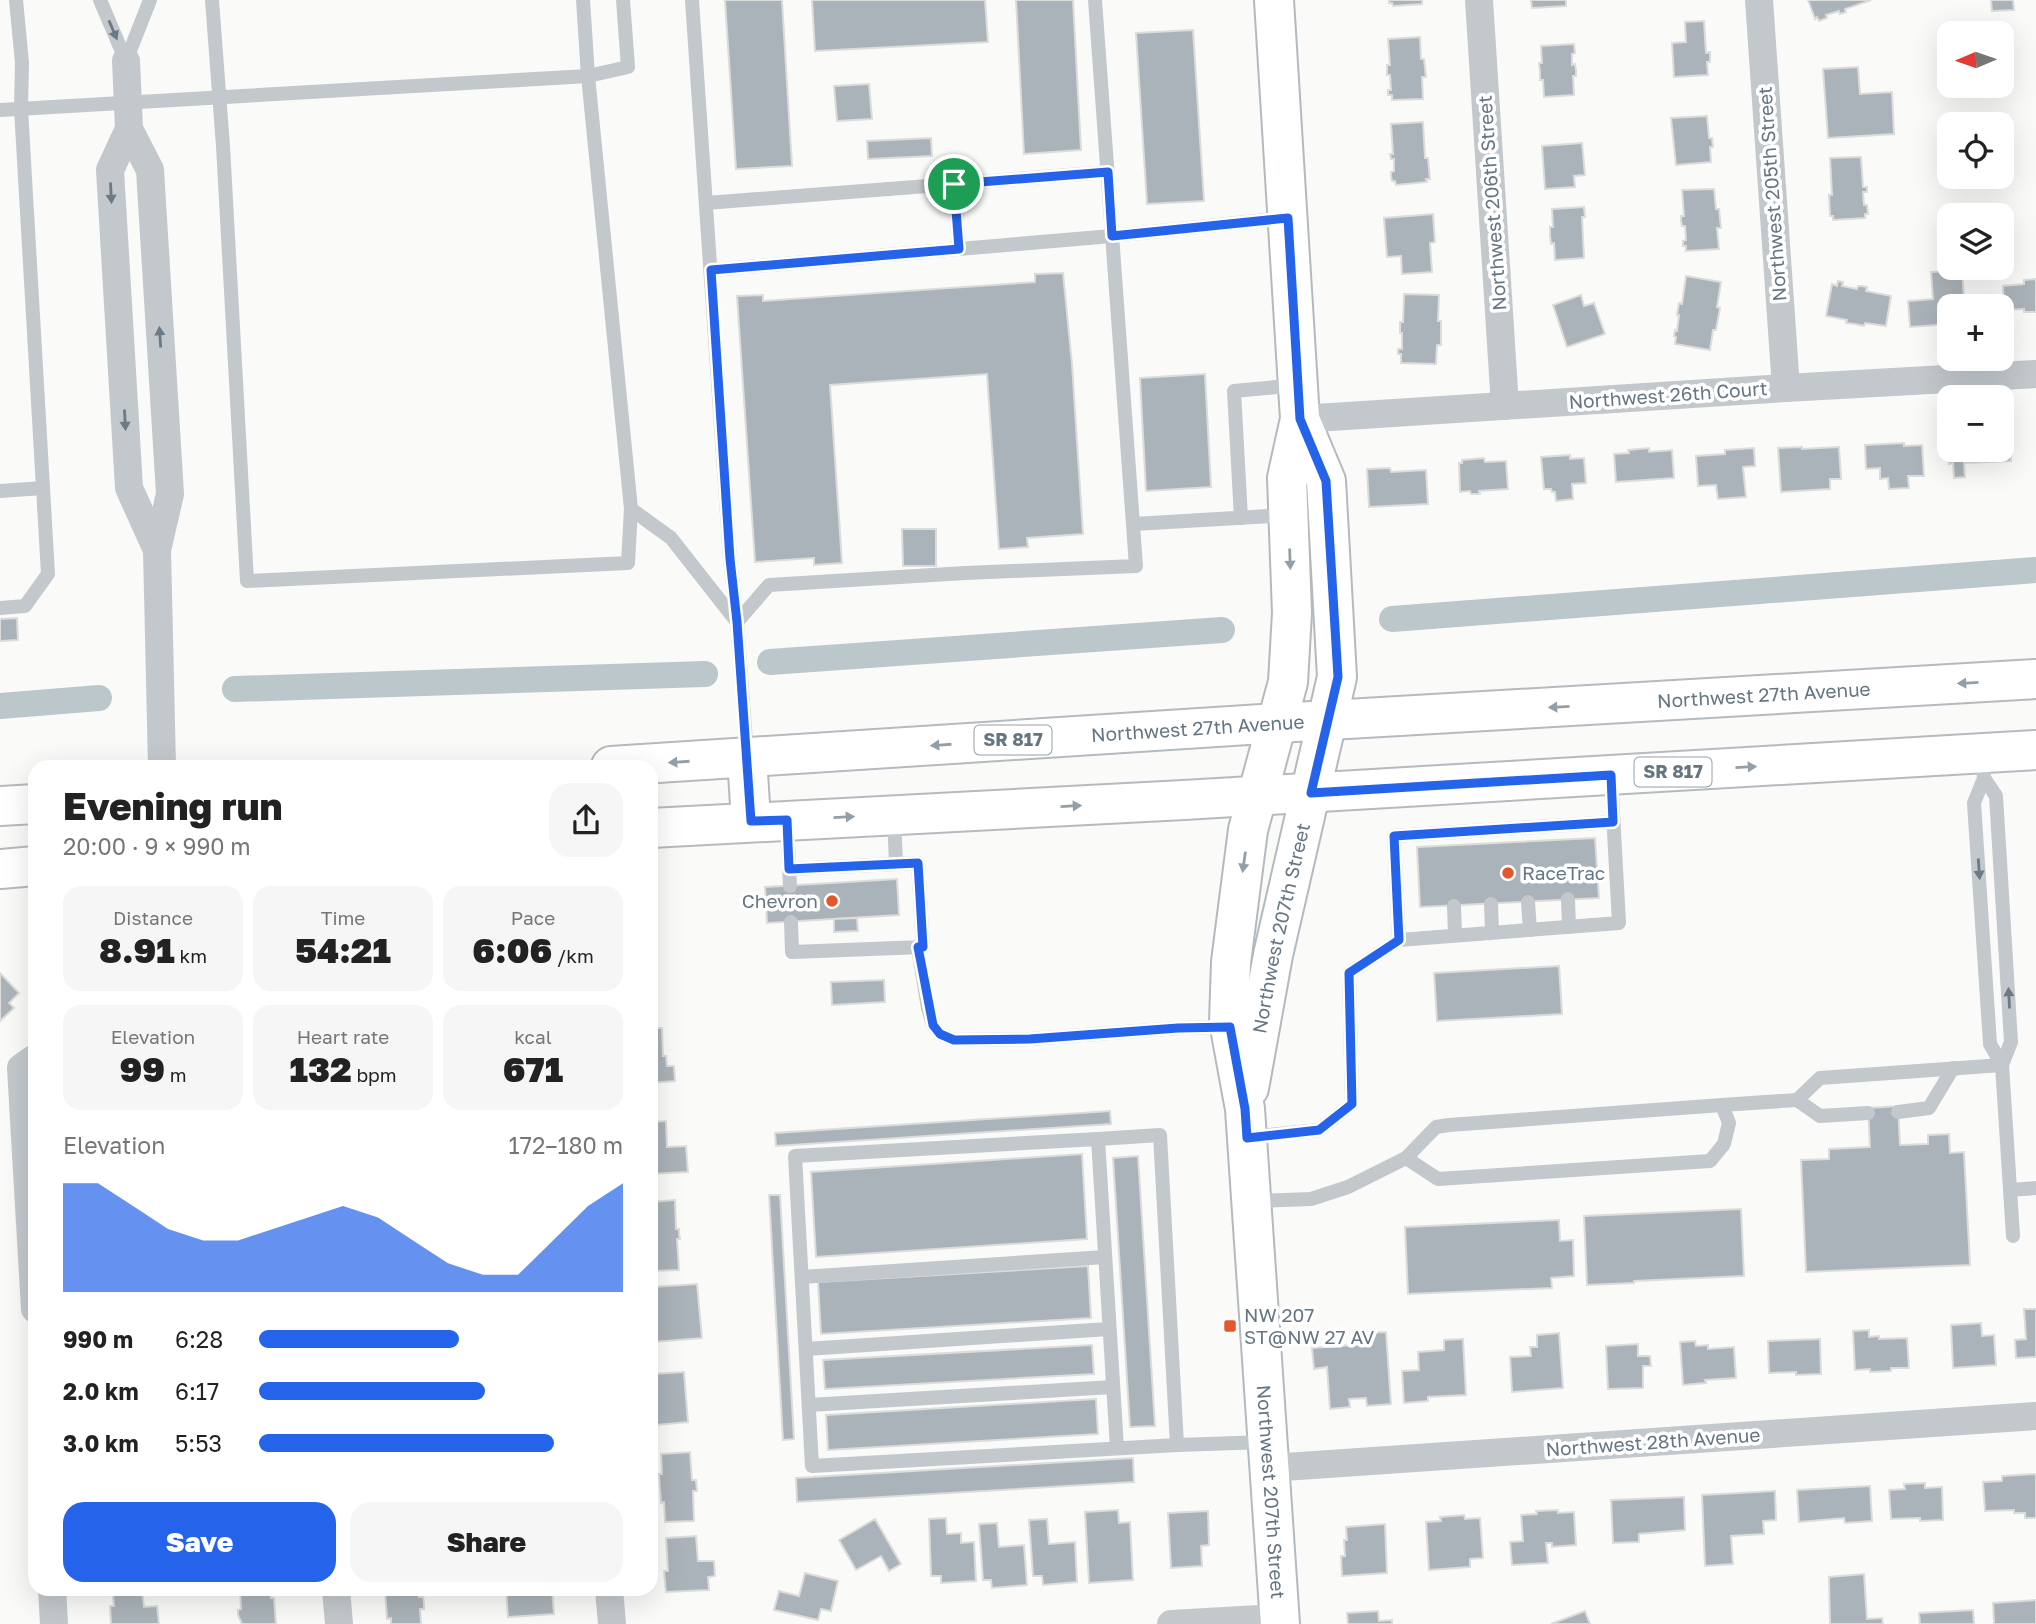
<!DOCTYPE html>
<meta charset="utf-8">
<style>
:root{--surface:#fff;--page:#f6f6f6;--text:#222;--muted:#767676;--accent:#2563eb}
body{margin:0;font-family:"Golos Text",sans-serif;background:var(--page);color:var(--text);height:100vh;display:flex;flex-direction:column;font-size:26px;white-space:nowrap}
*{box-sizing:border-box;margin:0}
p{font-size:23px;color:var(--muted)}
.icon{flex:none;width:38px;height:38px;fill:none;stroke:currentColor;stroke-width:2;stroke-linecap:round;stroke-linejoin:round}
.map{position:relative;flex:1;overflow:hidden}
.sheet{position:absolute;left:28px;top:760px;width:630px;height:836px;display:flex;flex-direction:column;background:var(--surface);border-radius:21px;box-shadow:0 7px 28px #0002}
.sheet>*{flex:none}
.needle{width:46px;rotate:268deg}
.tools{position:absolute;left:1937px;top:21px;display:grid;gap:14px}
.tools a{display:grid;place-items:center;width:77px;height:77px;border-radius:14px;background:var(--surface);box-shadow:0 7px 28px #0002;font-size:35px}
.pin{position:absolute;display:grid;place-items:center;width:60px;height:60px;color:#fff;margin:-30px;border:4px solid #fff;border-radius:50%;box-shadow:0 2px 7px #0007}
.round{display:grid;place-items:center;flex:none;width:74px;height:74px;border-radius:21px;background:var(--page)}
.overview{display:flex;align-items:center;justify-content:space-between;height:119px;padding:0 35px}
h1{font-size:38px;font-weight:800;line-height:52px}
.metrics{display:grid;grid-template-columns:repeat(3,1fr);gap:10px;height:119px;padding:7px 35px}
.metrics div{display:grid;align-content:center;border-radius:18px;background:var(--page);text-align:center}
.metrics b{font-size:35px;font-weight:800}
.metrics small{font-size:19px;font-weight:400}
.metrics p{font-size:19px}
.chart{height:196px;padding:14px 35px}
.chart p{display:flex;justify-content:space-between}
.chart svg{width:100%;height:126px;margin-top:7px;fill:var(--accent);opacity:.7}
.button{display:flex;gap:14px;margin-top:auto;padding:14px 35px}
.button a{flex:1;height:80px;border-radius:21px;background:var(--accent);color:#fff;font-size:28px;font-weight:800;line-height:80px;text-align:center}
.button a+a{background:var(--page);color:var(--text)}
ul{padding:0 35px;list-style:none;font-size:23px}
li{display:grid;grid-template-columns:112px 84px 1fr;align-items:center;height:52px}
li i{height:18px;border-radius:9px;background:var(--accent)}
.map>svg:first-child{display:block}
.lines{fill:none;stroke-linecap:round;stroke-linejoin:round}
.canal{stroke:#bbc7cb;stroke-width:26}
.building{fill:#aab3b9;stroke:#dcdcda;stroke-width:2}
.secondary-casing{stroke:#b3babf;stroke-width:42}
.primary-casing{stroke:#b5babe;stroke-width:42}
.lane{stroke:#c3c8cc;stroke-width:14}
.street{stroke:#c3c8cc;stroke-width:28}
.secondary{stroke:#fff;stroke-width:38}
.primary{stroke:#fff;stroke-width:38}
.oneway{fill:#6a7a87}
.oneway2{fill:#939fa8}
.route-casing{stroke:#fff;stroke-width:14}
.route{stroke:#2563eb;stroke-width:9}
.poi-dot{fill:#e4572e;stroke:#fff;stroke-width:2.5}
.labels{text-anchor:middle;stroke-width:7;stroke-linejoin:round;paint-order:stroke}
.shield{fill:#fff;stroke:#939fa8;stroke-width:2}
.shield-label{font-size:18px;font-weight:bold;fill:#657683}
.street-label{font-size:19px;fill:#657683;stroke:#fff}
.poi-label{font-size:19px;fill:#657683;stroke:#fff;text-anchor:start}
</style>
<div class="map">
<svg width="2036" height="1624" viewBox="0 0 2036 1624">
<rect width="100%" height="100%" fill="#fafaf8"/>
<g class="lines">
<g class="canal">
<path d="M1392,619l644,-49"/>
<path d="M770,662l452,-32"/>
<path d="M235,689l470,-15"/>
<path d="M0,706l99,-8"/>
</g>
</g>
<g class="building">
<path d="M725,0h57l10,166 -56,3z"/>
<path d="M812,0h173l3,42 -173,9z"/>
<path d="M1016,0h57l8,150 -57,4z"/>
<path d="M1389,0h33v4l-29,2 -1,-3h-3z"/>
<path d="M1531,0h35v6l-34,2z"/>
<path d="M1808,0h63l-26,9 1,3 -6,2 -1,-3 -13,4 1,3 -8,3 -2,-4 -2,2z"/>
<path d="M1991,0h22l1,10 -22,1z"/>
<path d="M1704,21l2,32 4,-1v10h-3l1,13 -34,2 -2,-34 14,-1 -1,-20z"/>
<path d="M1193,30l11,171 -57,3 -11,-171z"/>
<path d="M1420,37l1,22h3l2,18h-4l1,22 -31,1v-5h-4v-5h3l-1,-15h-3v-10h3l-2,-26z"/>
<path d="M1574,44l1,9 -3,1v11l3,-1 1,6v6h-3l1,19 -30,2 -1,-17h-3v-8l-1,-9h3l-1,-17z"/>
<path d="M1858,67l2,27 32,-2 2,42 -66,4 -5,-69z"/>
<path d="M869,84l3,35 -35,2 -3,-35z"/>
<path d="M1707,116l2,22h3l1,9h-3l1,15 -35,3 -5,-47z"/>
<path d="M1423,122l2,36h3l2,21h-4l1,3 -31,3 -1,-4h-3l-1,-5v-4l3,-1v-12h-3l-1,-5h3l-2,-30z"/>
<path d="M931,138l1,18 -64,3 -1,-18z"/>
<path d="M1582,143l3,32 -11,1 1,11 -30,2 -3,-43z"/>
<path d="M1861,157l2,30h4v5h-4l1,13h3l1,9h-3v4l-32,2v-4h-3l-1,-21h3l-2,-37z"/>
<path d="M1714,189l2,20h3l2,19h-4l2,21 -33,2v-5h-3v-5l3,-1 -1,-14h-3l-1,-5v-5h3l-2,-26z"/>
<path d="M1584,207l1,10h-3l2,41 -29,2 -1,-17 -3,1 -1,-9v-8h3l-1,-18z"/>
<path d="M1433,214l2,28 -5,1 2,29 -30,2 -1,-18 -14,1 -3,-39z"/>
<path d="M1962,270l2,28 10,-1 1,9h-25v18l-40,3 -2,-26 25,-2 -2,-27z"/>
<path d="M1063,273l9,91 11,170 -56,4 1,9 -29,2 -12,-175 -157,11 12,178 -28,2v-7l-59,4 -18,-266 26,-1v6l272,-19v-8z"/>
<path d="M1686,276l35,6 -4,25 3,1 -4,22h-3l-3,20 -35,-6 1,-7 -2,-1 1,-6 2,1 2,-16h-2l2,-12 3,1z"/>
<path d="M2036,279v33h-12v-3l-20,1 -1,-24 21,-2v-4z"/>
<path d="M1838,281l5,1 -1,4 15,3 1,-3h4l5,1 -1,4 25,5 -5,30 -21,-3 -1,3 -9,-2 -9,-1 1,-3 -21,-4 6,-32 5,2z"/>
<path d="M1404,294l35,1 -1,26h3v24h-4l-1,19 -35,-1v-9h-3v-5h4v-16h-2v-11h3z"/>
<path d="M1581,295l3,11 10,-3 11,31 -38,13 -14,-42z"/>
<path d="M1205,374l6,113 -65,4 -6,-113z"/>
<path d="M2010,427l1,34 -47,2 1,14 -11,1 -1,-15 -4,1 -1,-34h2v20h52v-22z"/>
<path d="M1904,443v3l18,-1 2,31h-16l1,12 -20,1 -1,-11 -8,1v-11l-14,1 -1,-24z"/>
<path d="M1802,447v2l37,-2 2,32h-11v10l-49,3 -3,-44z"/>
<path d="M1649,448v4l23,-2 2,28 -58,4 -2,-28 15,-1 -1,-3z"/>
<path d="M1754,448l1,18 -12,1 3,30 -28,2 -2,-14 -18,1 -2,-30 29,-2v-4z"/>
<path d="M1570,455v4l14,-1 2,25 -14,1 1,15 -17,2 -1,-9h-3l-1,-3h-7l-3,-32z"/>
<path d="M1484,458l1,4 21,-1 2,28 -29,2 1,3h-9l-1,-3 -10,1 -1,-29h3v-3z"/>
<path d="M1390,468l1,4 35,-2 2,34 -59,3 -2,-38z"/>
<path d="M902,529h34v37h-33z"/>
<path d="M17,618l1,22 -18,1v-22z"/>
<path d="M1595,838l4,60 -179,9 -3,-60z"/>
<path d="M897,879l2,36 -132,8 -2,-36z"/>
<path d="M857,918l1,13 -24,1v-13z"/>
<path d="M1559,966l3,48 -125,7 -3,-48z"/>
<path d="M0,973l19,20 -10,10 5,5 -14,13z"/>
<path d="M884,980l1,22 -53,3 -1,-23z"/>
<path d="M651,1028h11l1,28h3l1,10h7l1,15 -24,2z"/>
<path d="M1898,1106l2,39 28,-1v-9l21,-1 1,19 14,-1 6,113 -164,7 -5,-112 28,-1v-10l41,-2 -2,-39z"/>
<path d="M1110,1111l1,13 -335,22 -1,-13z"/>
<path d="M666,1121l1,26 19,-1 2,26 -37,2v-52z"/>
<path d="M1082,1154l5,85 -271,18 -5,-85z"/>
<path d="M1138,1156l17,270 -25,1 -17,-269z"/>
<path d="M769,1195h11l14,244 -11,1z"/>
<path d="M675,1200l1,29h3v5l1,5h-3l2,31 -28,1v-69z"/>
<path d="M1741,1209l3,67 -110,5v2l-47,2 -3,-69z"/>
<path d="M1559,1220l1,21 13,-1 1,36 -23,2 1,10 -144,6 -3,-67z"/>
<path d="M1088,1266l3,52 -270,16 -3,-52z"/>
<path d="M697,1284l5,54 -49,4 -2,-55z"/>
<path d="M2024,1309h12v48l-20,1 -1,-18 11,-1z"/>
<path d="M1981,1323l1,13 12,-1 2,30 -43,3 -2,-43z"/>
<path d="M1869,1330v7l10,-1v3l28,-1 2,30h-18v3l-21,1v-3l-15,1 -2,-39z"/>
<path d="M1386,1332l5,72 -24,2 -1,-8 -17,1 1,8 -20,2 -3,-42 -13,2 -2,-21 54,-4v-11z"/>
<path d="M1559,1333l4,55 -51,4 -2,-35 21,-1 -1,-9h7v-12z"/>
<path d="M1463,1339l3,56 -38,2v4l-24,2 -2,-32 17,-1 -1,-18 26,-2v-10z"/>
<path d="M1820,1339l1,35 -25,1v-3l-27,1 -1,-32z"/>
<path d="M1695,1341l1,5 12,-1v4l26,-2 2,31 -31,2 1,3 -23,2 -3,-43z"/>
<path d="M1638,1344v12h12l1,10h-8v22l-35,1 -2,-43z"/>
<path d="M1092,1345l2,29 -269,15 -2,-29z"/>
<path d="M684,1372l4,50 -32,3 -4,-51z"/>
<path d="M1096,1399l2,35 -270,16 -2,-35z"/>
<path d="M690,1452l2,28h4l1,11h-4l1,30 -29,1 -1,-20 -3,1 -1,-14 -1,-15h3l-1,-20z"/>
<path d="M1133,1458l1,24 -337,20 -1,-24z"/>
<path d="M2036,1474v44h-11v-5h-11v-3l-29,1 -2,-29 19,-1v-5z"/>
<path d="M1925,1483v5l17,-1 1,33 -23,1v-3l-29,1 -2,-29 16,-1 -1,-5z"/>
<path d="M1870,1486l2,35 -27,2 -1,-5 -45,4 -2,-32z"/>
<path d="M1775,1491l1,29 -13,1 1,13 -33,2 2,28 -28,2 -3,-71z"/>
<path d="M1684,1497l1,33 -46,4v8l-26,1 -2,-43z"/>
<path d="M1118,1510l1,13 11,-1 3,58 -44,3 -4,-71z"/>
<path d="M1558,1510v3l16,-1 2,33 -24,2v-4h-6l2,20 -36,2 -2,-23 13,-1 -2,-26 16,-1 -1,-3z"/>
<path d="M1208,1511l1,34 -8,1 1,20 -31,2 -3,-55z"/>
<path d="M1464,1515l1,4 15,-1 3,40 -13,1v8l-41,3 -3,-48 15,-1 -1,-4z"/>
<path d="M946,1518l1,16 14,-1v10l13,-1 2,39 -35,2v-7h-10l-2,-57z"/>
<path d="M875,1519l26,45 -12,7 -8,-15 -25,14 -17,-30z"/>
<path d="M1047,1519l2,25 26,-2 2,40 -34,3 -1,-9h-9l-4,-56z"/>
<path d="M997,1523l2,24 25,-2 3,40 -35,3 -1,-8h-8l-4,-56z"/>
<path d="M1385,1524l2,49 -45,3 -1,-20h4l-1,-16h3l-1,-13z"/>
<path d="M696,1536l2,25h16l1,15 -7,1 1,13 -43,2 -2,-21h4l-2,-33z"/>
<path d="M805,1573l33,8 -7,30 -10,-2 -3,11 -44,-10 5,-19 20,5z"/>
<path d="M1864,1574l3,45 15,-1 1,6h-53l-1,-47z"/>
<path d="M112,1589h30l2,18 13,-1 2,18h-48l-1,-18h4z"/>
<path d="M240,1589h30l1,9h3l2,26h-34l-4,-9v-5l3,-1z"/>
<path d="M389,1589h29l1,8h4l1,6v6h-4l1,15h-30v-6l-4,1 -2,-27h4z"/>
<path d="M506,1589h46l2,25 -46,3z"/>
<path d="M2036,1600v24h-42l-1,-21z"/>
<path d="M1973,1610l1,14h-54l-1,-11z"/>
<path d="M1378,1611l1,10 13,-1v4h-44l-1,-11z"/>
<path d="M1585,1611l5,13h-39z"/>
</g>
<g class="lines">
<defs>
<g id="secondary">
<path id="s1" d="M1274,0l26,419 -13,59 5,135 -4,69 -40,148 -17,132 -2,60 16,87 35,515"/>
<path id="s2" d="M1249,1088l24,-133 64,-278 -11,-196 -26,-62"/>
</g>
<g id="primary">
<path d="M747,757l4,64"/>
<path id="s3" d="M611,766l667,-43 758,-44"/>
<path d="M0,806l35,-2"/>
<path d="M651,828l533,-28 852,-50"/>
<path d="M0,869l35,-3"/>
</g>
</defs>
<use href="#secondary" class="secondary-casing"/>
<use href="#primary" class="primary-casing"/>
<g class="lane">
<path d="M100,0l26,61"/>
<path d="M212,0l11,146 24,435 381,-18 3,-54 -43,-433 -5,-76"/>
<path d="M692,0l38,559 7,63"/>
<path d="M126,61l24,-61"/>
<path d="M0,110l588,-34 40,-9 -5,-67"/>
<path d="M954,184l5,65"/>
<path d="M706,203l402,-31"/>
<path d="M711,270l401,-34 173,-18"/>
<path d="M0,491l43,-3"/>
<path d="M631,509l40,29 66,84 10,134"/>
<path d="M1241,518l-7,-127 64,-6"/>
<path d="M1134,524l153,-9"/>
<path d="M0,608l25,-2 23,-32 -27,-465 1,-46 -6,-63"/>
<path d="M737,622l32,-37 196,-12 171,-7 -41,-566"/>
<path d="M1982,755l2,23 -10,25 16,241 12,21 11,171"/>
<path d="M1984,778l12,18 15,246 -9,23"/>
<path d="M894,817l2,47"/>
<path d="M787,821l3,65"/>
<path d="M789,869l129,-6 5,84 -131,5 -1,-30"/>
<path d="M1568,899l1,28"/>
<path d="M1528,902l2,28"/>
<path d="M1491,904l1,28"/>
<path d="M1454,906l1,29"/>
<path d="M1399,940l-5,-104 219,-14"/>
<path d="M918,947l10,61 5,17 7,9 14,6 76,-1 148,-11 50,-1"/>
<path d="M1797,1100l23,16 48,-3"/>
<path d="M1722,1105l75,-5 23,-22 182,-13"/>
<path d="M1898,1112l31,-4 24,-40"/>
<path d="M1249,1137l70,-7 33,-26 -3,-131 50,-33 220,-17 -8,-146"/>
<path d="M1098,1139l62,-4 17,310"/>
<path d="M2010,1190l26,-2"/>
<path d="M1252,1201l59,-2 37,-12 58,-29 30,-31 13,-2 273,-20 7,18 -5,21 -14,17 -272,18 -32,-21"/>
<path d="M802,1277l303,-20"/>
<path d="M806,1349l303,-20"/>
<path d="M809,1405l304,-18"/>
<path d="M1117,1448l-19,-309 -303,17 17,310 365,-21 89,-3"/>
</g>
<g class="street">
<path d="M1479,0l26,406"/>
<path d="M1759,0l27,388"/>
<path d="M126,61l3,68 21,41 20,324 -13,56 5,216"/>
<path d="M129,129l-19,41 19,318 28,62"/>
<path d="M1300,419l486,-31 250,-14"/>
<path d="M35,1058l-14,10 14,241"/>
<path d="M1269,1468l767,-52"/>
<path d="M52,1589l2,35"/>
<path d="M336,1589l3,35"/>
<path d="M609,1589l3,35"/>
<path d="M1171,1624l108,-6"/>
</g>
<use href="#secondary" class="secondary"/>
<use href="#primary" class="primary"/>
</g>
<defs><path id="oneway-solid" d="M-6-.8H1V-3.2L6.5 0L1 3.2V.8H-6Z" transform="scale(1.75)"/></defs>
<g class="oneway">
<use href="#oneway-solid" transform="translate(113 30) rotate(67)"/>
<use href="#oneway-solid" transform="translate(111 193) rotate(87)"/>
<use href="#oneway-solid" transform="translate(160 337) rotate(-94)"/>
<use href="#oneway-solid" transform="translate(125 420) rotate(87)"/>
<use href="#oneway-solid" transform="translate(1979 869) rotate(86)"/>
<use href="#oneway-solid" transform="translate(2009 998) rotate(-93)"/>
</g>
<g class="oneway2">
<use href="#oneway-solid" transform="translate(1290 559) rotate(88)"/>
<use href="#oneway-solid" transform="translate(1968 683) rotate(177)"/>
<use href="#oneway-solid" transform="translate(1559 707) rotate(177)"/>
<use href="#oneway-solid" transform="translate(941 745) rotate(176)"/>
<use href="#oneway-solid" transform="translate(679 762) rotate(176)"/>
<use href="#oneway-solid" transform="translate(1746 767) rotate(-3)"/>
<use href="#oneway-solid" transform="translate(1071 806) rotate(-3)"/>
<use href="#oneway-solid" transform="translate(844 817) rotate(-3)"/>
<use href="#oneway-solid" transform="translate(1244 862) rotate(98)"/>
</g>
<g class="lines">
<defs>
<path id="route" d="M1108,172l4,64 176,-18 12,201 26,62 12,196 -27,116 300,-18 2,47 -219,14 5,104 -50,33 3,131 -33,26 -72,8 -2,-29 -15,-82 -52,1 -148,11 -76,1 -14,-6 -7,-9 -15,-78h5l-5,-84 -129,6 -2,-49 -36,1 -14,-199 -7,-63 -19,-289 248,-21 -5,-65z"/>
</defs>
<use href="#route" class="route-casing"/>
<use href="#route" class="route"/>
</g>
<g class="poi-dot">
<circle cx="1508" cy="873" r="7"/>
<circle cx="832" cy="901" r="7"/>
<rect x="1223" y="1319" width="14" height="14" rx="3.5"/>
</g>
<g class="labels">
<g class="shield">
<rect x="974.5" y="725.5" width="77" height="29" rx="5"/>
<rect x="1634.5" y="757.5" width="77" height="29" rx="5"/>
</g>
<g class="shield-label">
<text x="1013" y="746">SR 817</text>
<text x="1673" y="778">SR 817</text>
</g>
<g class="street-label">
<text transform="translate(1772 194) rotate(-94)" y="7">Northwest 205th Street</text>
<text transform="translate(1492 203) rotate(-94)" y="7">Northwest 206th Street</text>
<text transform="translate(1668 395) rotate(-4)" y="7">Northwest 26th Court</text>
<text dy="7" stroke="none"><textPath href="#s3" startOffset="1155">Northwest 27th Avenue</textPath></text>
<text dy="7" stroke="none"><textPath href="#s3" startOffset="588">Northwest 27th Avenue</textPath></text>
<text dy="7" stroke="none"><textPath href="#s2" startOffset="163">Northwest 207th Street</textPath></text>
<text transform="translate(1653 1442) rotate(-4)" y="7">Northwest 28th Avenue</text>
<text dy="7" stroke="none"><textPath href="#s1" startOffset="1503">Northwest 207th Street</textPath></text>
</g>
<g class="poi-label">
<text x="1522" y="880">RaceTrac</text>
<text x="818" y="908" text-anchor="end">Chevron</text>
<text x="1244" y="1322">NW 207<tspan x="1244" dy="22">ST@NW 27 AV</tspan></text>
</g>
</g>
</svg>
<div class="tools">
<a><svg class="needle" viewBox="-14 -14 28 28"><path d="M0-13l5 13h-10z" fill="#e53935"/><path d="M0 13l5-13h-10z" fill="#767676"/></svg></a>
<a><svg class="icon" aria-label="locate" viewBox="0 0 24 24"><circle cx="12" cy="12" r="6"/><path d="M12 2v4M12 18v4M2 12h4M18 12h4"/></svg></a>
<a><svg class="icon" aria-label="layers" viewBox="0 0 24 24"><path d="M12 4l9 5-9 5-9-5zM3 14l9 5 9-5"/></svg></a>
<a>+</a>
<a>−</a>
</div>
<div class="pin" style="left:954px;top:184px;background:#1e9e55"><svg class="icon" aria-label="arrive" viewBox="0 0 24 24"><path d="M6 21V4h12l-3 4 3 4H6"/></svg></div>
<section class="sheet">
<div class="overview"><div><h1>Evening run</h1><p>20:00 · 9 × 990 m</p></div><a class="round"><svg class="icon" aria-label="share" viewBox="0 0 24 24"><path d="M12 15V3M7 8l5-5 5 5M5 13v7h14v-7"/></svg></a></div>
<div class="metrics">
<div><p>Distance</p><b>8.91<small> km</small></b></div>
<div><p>Time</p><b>54:21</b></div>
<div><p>Pace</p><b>6:06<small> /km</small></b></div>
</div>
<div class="metrics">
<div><p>Elevation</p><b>99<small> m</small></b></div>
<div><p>Heart rate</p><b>132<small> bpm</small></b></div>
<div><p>kcal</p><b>671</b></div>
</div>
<div class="chart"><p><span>Elevation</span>172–180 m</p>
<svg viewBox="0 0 160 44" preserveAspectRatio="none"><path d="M0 44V6L10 6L20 14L30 22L40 26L50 26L60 22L70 18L80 14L90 18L100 26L110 34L120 38L130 38L140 26L150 14L160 6V44z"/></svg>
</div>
<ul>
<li><b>990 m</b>6:28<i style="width:55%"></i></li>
<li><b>2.0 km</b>6:17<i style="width:62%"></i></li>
<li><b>3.0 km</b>5:53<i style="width:81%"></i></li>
</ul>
<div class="button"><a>Save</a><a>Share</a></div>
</section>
</div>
